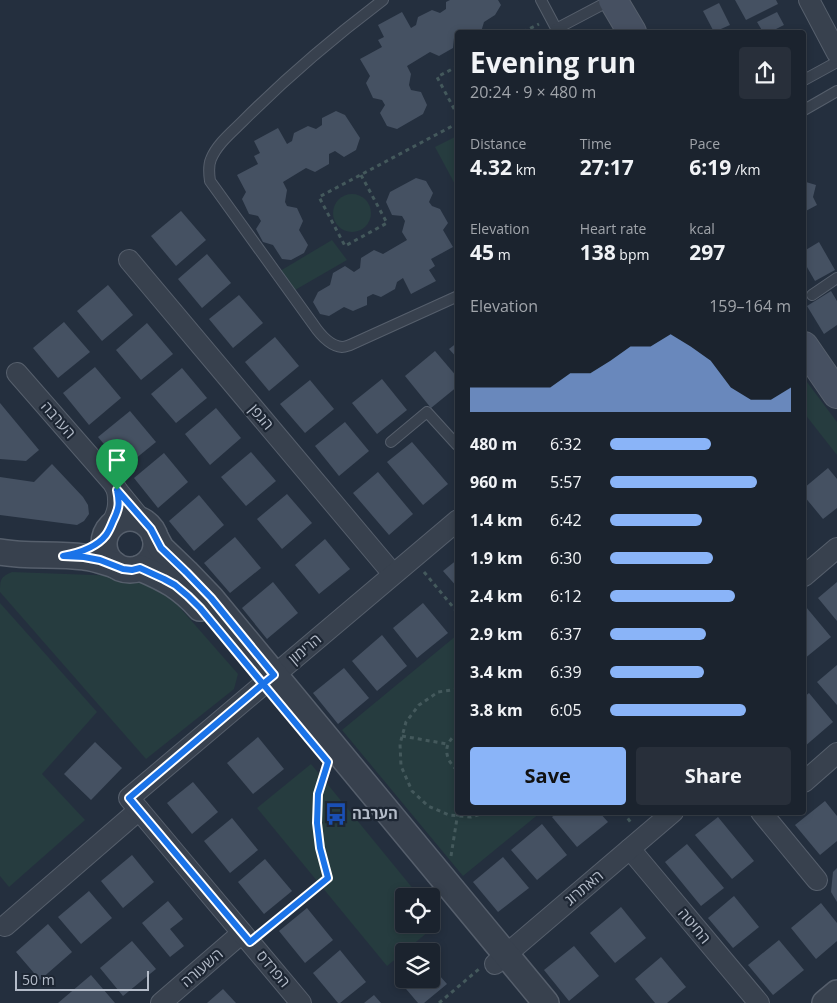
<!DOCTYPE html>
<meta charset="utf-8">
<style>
:root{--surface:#1b232e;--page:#282f3a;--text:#f1f3f6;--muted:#a0a4aa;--line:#39404a;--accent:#8ab4f8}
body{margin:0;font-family:"Open Sans","Noto Sans Hebrew",sans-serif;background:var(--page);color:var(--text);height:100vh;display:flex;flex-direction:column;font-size:19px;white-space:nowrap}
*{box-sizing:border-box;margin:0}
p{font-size:16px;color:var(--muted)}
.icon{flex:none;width:28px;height:28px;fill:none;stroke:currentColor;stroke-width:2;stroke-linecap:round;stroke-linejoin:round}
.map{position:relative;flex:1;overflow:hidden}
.details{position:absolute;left:455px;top:30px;width:351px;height:785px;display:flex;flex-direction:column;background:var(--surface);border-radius:5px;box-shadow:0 2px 8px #0003,0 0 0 1px var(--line)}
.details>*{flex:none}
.tools{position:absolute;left:395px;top:888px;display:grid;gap:10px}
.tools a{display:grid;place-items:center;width:45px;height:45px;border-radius:5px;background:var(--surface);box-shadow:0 2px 8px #0003,0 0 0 1px var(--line);font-size:25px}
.scale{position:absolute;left:15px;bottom:12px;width:134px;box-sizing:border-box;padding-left:5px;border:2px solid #b4bcc9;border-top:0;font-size:14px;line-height:18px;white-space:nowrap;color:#b4bcc9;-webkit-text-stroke:4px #1d2633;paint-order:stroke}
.pin{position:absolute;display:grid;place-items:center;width:42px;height:42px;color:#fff;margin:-51px -21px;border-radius:50% 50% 50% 0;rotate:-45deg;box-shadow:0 0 5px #0007}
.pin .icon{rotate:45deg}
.round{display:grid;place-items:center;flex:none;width:52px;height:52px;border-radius:5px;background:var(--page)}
.overview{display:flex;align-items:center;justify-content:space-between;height:85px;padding:0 15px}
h1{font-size:28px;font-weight:700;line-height:38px}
.metrics{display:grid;grid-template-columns:repeat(3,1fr);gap:8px;height:85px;padding:5px 15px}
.metrics div{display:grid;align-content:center}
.metrics b{font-size:21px;font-weight:700}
.metrics small{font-size:14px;font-weight:400}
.metrics p{font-size:14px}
.chart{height:140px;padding:10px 15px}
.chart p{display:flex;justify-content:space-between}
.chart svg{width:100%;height:90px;margin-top:5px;fill:var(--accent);opacity:.7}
.cta{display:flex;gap:10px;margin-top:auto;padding:10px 15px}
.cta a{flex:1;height:58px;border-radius:5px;background:var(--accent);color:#111;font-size:20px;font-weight:700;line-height:58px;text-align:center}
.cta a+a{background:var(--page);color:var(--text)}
ul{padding:0 15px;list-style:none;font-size:16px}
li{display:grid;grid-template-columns:80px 60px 1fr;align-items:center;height:38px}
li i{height:12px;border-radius:6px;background:var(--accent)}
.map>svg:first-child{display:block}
.green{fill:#263c3f}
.building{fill:#455162}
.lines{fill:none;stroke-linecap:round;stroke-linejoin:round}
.service-casing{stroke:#565f6c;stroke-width:12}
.minor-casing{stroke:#565f6c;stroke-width:22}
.tertiary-casing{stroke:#565f6c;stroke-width:28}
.secondary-casing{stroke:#565f6c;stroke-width:30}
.path{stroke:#44595c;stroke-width:3;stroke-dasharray:4 4;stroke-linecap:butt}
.service{stroke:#38414e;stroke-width:10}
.minor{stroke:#38414e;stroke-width:20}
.tertiary{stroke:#38414e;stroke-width:25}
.secondary{stroke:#465061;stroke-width:28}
.route-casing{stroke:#fff;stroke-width:10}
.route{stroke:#1a73e8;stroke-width:6}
.labels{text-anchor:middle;stroke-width:4.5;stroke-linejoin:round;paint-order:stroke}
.street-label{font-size:15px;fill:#b4bcc9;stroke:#1d2633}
.poi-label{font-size:15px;font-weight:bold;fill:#b4bcc9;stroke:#1d2633;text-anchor:start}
</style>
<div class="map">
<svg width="837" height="1003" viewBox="0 0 837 1003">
<rect width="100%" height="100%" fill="#242f3e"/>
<g class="green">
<path d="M457,136v52l-22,-41z"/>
<circle cx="352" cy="213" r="19"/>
<path d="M332,240l15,20 -52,30 -15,-19z"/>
<path d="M804,378l33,44v33l-33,-42z"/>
<path d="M12,572l108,4 35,10 19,15 64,73 -4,15 -88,70 -146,-167c0,-12 0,-15 12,-20z"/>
<path d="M0,603l97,109 -55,62 43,46 -76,67 -9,-11z"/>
<path d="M457,635l1,177 82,1 -77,63 -121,-146z"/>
<path d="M311,764l108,132h-15v28h27v-13l9,11 -53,44 -130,-158z"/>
</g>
<g class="building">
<path d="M450,0h48l3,5 -6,10 -11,7 -3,10h-23v4l-4,2 -1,10 -14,8 -9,-4 -23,14 4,8 -2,11 2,5 10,2 6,13 -4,9 -26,15 -10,-3 -7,-13 5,-8 -3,-5 -9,-2 -7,-15 4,-7 -10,-17 22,-12 -4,-7 6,-3 -6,-12 24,-13 9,16 5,-3 2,-8 14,-7 8,3 6,-4v-7z"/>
<path d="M735,0h41l2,4 -32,16z"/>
<path d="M719,3l11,22 -16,7 -11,-21z"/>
<path d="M777,12l7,13 -14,7h-7l-6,-10z"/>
<path d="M336,111l9,4 15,23 -4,12 -12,7 -9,-6 -6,3v10l-14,8 -9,-4 -23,14 4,8 -2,12 2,4 10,2 6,13 -4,9 9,15 -4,8 -13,7 -9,-1 -9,-14 -10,-3 -7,-13 5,-8 -3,-5 -9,-2 -7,-15 4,-7 -9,-17 21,-11 -4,-8 6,-3 -6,-12 24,-13 9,16 5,-3 2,-8 14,-7 8,3 6,-4v-7z"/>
<path d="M416,178l10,3 7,12 -4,9 3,4 8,3 8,14 -5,7 10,17 -22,12 4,7 -6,4 7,11 -25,13 -8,-16 -6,4 -2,7 -14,8 -8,-3 -6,3v8l-14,6 -9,-4 -15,9 -9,-2 -7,-12 5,-10 12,-7 3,-12 12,-7 9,6 6,-4 1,-10 13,-8 9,4 24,-14 -5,-8 3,-11 -3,-5 -10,-1 -6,-13 4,-10z"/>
<path d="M804,178l2,4 10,3 -3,12 4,8 -13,7z"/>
<path d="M181,211l25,29 -30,26 -25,-30z"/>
<path d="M819,242l16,28 -20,11 -11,-19v-11z"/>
<path d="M207,254l24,29 -29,25 -24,-29z"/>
<path d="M108,285l25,30 -31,26 -25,-30z"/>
<path d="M831,291l6,10v24l-13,9 -17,-28z"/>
<path d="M239,295l24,28 -30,25 -24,-29z"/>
<path d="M64,322l26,30 -32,26 -25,-30z"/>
<path d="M147,323l26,31 -32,26 -25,-30z"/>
<path d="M275,337l24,29 -30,25 -24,-29z"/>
<path d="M458,342v17l-9,-10z"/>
<path d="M435,351l23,27v8l-27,22 -26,-32z"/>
<path d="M95,367l26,31 -32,27 -26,-32z"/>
<path d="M182,368l25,30 -31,25 -25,-29z"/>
<path d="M382,379l25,31 -30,24 -25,-31z"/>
<path d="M310,380l24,29 -29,24 -25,-29z"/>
<path d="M0,403l39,47 -13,11 -26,-2z"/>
<path d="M216,408l25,30 -31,27 -25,-31z"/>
<path d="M130,411l26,31 -32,26 -26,-31z"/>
<path d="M345,422l24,29 -30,25 -24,-30z"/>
<path d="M412,442l36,42 -25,21 -36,-43z"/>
<path d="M251,452l25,29 -30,25 -25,-29z"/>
<path d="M164,453l24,29 -30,26 -24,-30z"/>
<path d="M52,464l31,33 5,8 1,9 -5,7 -7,4 -77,-10v-38l34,5z"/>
<path d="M828,468l9,11v29l-14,11 -19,-23v-8z"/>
<path d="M378,472l35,42 -24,21 -36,-42z"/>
<path d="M287,494l25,29 -30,26 -25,-30z"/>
<path d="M199,495l25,30 -30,26 -25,-30z"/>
<path d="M235,537l26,31 -31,25 -26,-30z"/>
<path d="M325,539l25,30 -31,25 -24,-29z"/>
<path d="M458,559v29l-15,-17z"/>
<path d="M273,582l25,31 -31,26 -25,-31z"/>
<path d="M837,582v39l-19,-23z"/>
<path d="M423,603l25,30 -31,25 -24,-30z"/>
<path d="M806,607l25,30 -27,22v-49z"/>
<path d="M382,635l25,31 -30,25 -25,-30z"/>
<path d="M837,665v40l-20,-23z"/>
<path d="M344,668l25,30 -31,26 -25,-31z"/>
<path d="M809,693l24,29 -29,25v-50z"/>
<path d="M258,737l26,32 -31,25 -26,-31z"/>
<path d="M95,742l27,26 -31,32 -27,-26z"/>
<path d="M193,782l25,30 -26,22 -25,-31z"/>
<path d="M825,801l12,15v25l-17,14 -25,-30z"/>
<path d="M558,812h41l9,10 -31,25 -25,-30z"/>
<path d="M718,817l36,44 -22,18 -37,-44z"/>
<path d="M232,818l26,32 -28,23 -26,-32z"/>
<path d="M542,824l25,31 -30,25 -26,-30z"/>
<path d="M687,844l37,44 -23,18 -36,-44z"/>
<path d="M132,855l22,27 -31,26 -22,-27z"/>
<path d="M503,857l26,31 -31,24 -25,-30z"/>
<path d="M265,859l27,32 -28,23 -26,-32z"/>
<path d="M837,868v34l-6,-10 2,-20z"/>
<path d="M89,891l23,27 -31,26 -23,-27z"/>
<path d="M734,896l25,31 -26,21 -25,-30z"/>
<path d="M168,901l15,18 -13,10 14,17 -14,11 -28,-34z"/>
<path d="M821,903l16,20v18l-21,18 -25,-31z"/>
<path d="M621,907l25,31 -31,25 -25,-30z"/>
<path d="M307,908l26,32 -28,23 -26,-32z"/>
<path d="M48,924l24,28 -32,28 -24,-28z"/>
<path d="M779,940l25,30 -31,25 -25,-30z"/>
<path d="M132,941l24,28 -33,27 -23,-28z"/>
<path d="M574,946l25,30 -30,25 -25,-31z"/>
<path d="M340,950l26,32 -26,21h-2l-25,-30z"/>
<path d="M661,957l25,30 -19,16h-12l-20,-24z"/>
<path d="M431,966l16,18 -23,19h-6l-23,-27 9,-7v10h27z"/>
<path d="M91,975l24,28h-57z"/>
<path d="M223,989l13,14h-29z"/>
<path d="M374,995l7,8h-17z"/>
</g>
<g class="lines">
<defs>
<g id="service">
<path d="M383,0c-49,37 -96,77 -140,121 -11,11 -26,23 -32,38 -3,7 -2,15 -1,22l103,143c6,9 17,22 29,23 3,0 5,-1 8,-2l108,-49"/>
<path d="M541,0l17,32"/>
<path d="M556,29l55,-29"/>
<path d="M804,80l33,-18"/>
<path d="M804,110l33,-19"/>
<path d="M812,295l25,-17"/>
<path d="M391,442l36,-30 30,33"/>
</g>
<g id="minor">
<path d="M809,0l28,53"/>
<path d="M129,260l264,314"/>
<path d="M17,373l96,110 4,7 27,33"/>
<path d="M110,528c7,-15 10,-21 7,-38"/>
<path d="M804,576l33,-28"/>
<path d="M804,782l33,-29"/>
<path d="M761,812l56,68"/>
<path d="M630,849l129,154"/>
<path d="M5,926l134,-116"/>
<path d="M495,964l178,-152"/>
<path d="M161,1003l81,-70"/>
<path d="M301,1003l-172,-205 329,-278"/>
</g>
<g id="tertiary">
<circle cx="130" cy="544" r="26"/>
<path d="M155,537l6,11 25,24 25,26 335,405"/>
<path d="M0,552c28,5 56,1 84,5 11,1 21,5 31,8"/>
<path d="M140,568c26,11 41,19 60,40"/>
<path d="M825,1003l12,-10"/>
</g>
<g id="secondary">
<path d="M613,0l19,32"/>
<path d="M804,346l33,48"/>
</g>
</defs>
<use href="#service" class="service-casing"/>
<use href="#minor" class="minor-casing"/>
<use href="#tertiary" class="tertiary-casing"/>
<use href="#secondary" class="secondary-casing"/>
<g class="path">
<path d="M523,32l16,-8"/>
<path d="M458,66l-21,11 21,39"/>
<path d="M361,175l26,48 -42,23 -26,-49 139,-74"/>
<path d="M424,572l34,41"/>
<path d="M458,689l-20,3 -19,13 -13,17 -6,22 1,22 11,25 16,15 21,9 22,2 17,-5"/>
<path d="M458,733c-16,11 -14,26 0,38"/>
<path d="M402,736l45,8"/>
<path d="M623,812l9,12"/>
<path d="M451,856l7,-44"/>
<path d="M264,931l64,-53 -8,-30 -3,-25 1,-29 7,-24"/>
<path d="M439,1003l40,-34"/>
</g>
<use href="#service" class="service"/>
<use href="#minor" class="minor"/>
<use href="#tertiary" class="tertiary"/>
<use href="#secondary" class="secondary"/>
</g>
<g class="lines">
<defs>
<path id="route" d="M117,490c3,14 2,19 -4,31 -2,5 -4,10 -7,14 -10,13 -27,18 -43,21l21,1 16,3 23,9 9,1 8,-2 24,11 11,6 13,11 12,12 63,76 -134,114 121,144 78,-64 -8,-30 -3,-25 1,-29 10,-32 -65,-78 11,-9 -63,-77 -25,-26 -25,-24 -10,-19 -34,-39"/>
</defs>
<use href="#route" class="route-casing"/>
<use href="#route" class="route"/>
</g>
<defs>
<symbol id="bus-bare" viewBox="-9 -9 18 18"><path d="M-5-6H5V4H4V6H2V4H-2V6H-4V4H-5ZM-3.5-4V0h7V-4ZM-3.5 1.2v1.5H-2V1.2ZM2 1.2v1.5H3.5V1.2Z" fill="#1a4fb4" stroke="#1d2633" stroke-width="2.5" paint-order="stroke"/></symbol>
</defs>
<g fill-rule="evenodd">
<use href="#bus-bare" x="320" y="798" width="32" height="32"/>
</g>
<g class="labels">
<g class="street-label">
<text transform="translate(261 417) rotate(50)" y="5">הגפן</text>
<text transform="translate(58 420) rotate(49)" y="5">הערבה</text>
<text transform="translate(305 649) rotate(-40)" y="5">הרימון</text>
<text transform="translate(584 888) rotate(-40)" y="5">האתרוג</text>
<text transform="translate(694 926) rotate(50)" y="5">החיטה</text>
<text transform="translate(202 968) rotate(-41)" y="5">השעורה</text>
<text transform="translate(273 969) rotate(50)" y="5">הפרדס</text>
</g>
<g class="poi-label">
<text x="352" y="819">הערבה</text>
</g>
</g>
</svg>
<div class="tools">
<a><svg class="icon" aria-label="locate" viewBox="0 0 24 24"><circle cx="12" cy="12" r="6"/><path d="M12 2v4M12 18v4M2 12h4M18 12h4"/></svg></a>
<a><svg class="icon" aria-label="layers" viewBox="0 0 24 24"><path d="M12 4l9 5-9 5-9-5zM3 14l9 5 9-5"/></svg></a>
</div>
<div class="scale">50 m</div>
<div class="pin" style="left:117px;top:490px;background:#1e9e55"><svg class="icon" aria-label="arrive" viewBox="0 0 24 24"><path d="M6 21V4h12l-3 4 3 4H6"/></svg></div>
<section class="details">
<div class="overview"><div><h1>Evening run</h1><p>20:24 · 9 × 480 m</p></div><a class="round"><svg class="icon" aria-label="share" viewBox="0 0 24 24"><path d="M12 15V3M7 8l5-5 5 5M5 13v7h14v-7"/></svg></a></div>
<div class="metrics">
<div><p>Distance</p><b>4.32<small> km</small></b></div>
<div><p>Time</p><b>27:17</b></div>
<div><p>Pace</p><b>6:19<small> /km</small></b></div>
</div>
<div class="metrics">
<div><p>Elevation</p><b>45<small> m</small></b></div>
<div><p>Heart rate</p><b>138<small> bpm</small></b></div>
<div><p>kcal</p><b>297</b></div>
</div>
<div class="chart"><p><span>Elevation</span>159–164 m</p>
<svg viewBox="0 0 160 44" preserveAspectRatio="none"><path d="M0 44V32L10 32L20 32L30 32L40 32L50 25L60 25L70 19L80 12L90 12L100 6L110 12L120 19L130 32L140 38L150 38L160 32V44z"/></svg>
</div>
<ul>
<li><b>480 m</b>6:32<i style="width:56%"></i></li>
<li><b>960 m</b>5:57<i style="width:81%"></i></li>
<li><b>1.4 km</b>6:42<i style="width:51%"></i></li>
<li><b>1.9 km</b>6:30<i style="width:57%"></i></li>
<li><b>2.4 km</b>6:12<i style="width:69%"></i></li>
<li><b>2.9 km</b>6:37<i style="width:53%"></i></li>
<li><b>3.4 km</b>6:39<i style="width:52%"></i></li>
<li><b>3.8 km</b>6:05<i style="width:75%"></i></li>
</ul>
<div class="cta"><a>Save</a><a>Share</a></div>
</section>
</div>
